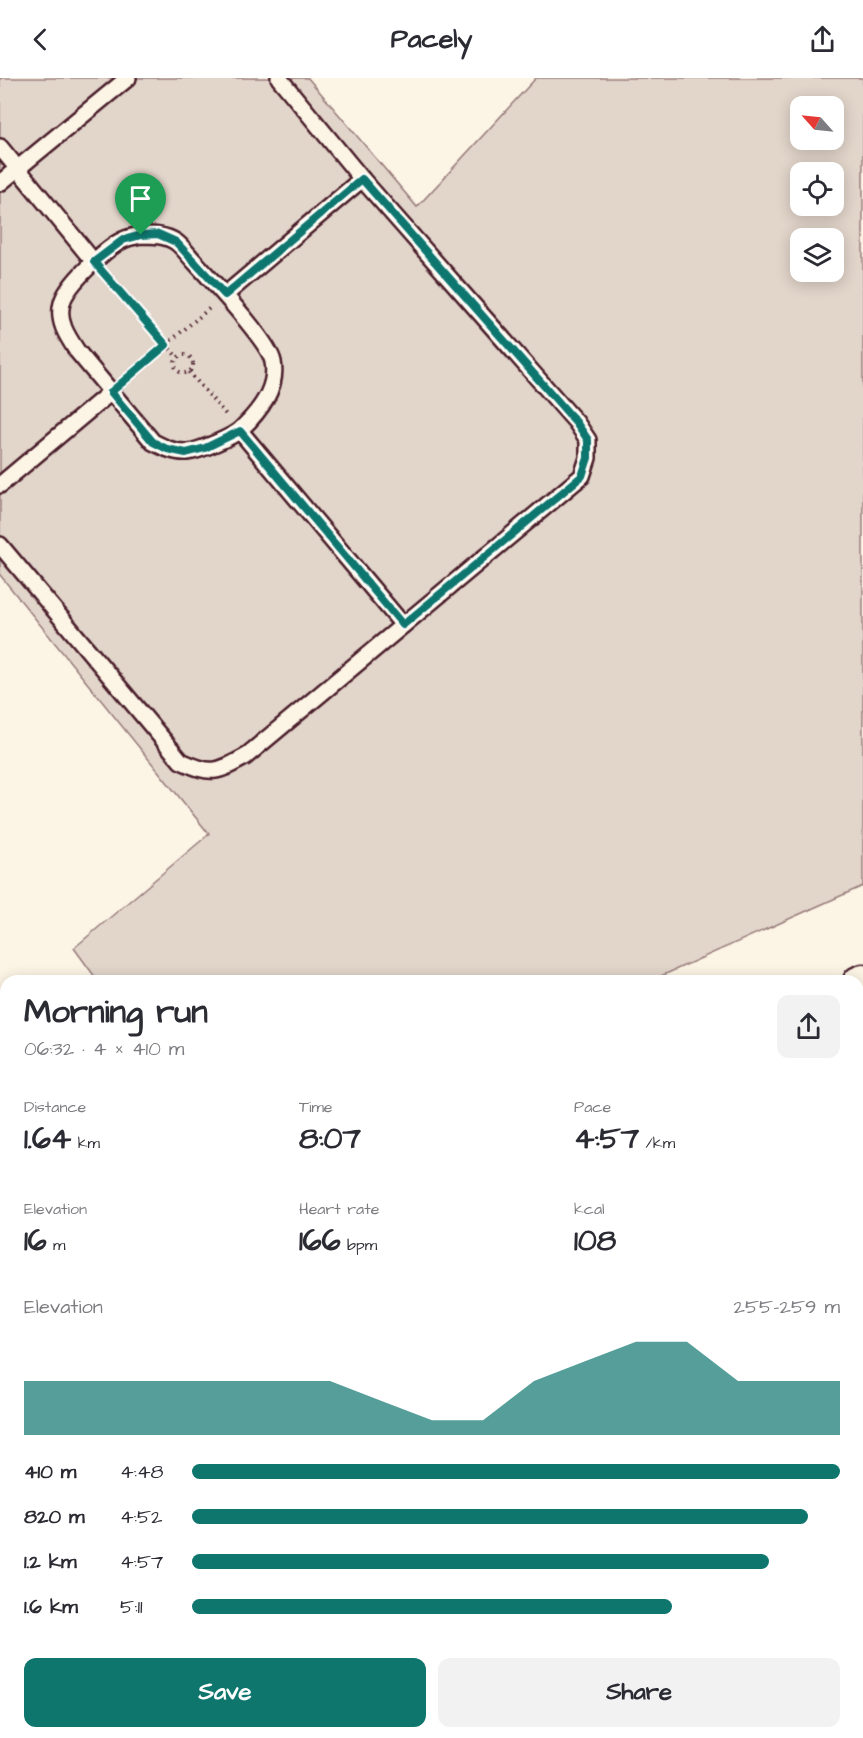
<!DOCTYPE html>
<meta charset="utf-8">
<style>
:root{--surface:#fff;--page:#f2f2f3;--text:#2b2b33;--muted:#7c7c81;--accent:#0f766e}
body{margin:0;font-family:"Architects Daughter",sans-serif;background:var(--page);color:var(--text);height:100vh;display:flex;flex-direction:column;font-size:22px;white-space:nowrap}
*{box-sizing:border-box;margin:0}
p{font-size:20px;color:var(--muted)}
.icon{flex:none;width:33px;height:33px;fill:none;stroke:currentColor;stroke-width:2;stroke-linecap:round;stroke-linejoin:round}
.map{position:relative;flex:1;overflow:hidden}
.drawer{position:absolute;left:0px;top:897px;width:864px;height:764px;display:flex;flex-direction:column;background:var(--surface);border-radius:18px 18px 0 0;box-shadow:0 3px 15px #0003}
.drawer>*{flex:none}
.needle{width:39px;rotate:297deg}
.tools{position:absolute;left:790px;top:18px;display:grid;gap:12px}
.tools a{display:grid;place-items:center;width:54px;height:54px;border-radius:12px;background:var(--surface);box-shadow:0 3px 15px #0003;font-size:30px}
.pin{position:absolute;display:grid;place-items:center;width:51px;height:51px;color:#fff;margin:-62px -26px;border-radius:50% 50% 50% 0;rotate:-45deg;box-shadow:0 0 6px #0007}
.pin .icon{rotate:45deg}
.round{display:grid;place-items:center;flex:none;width:63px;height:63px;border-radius:12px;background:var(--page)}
.overview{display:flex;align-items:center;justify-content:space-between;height:102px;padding:0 24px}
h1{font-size:33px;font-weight:800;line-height:45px}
.stats{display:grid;grid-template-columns:repeat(3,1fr);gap:9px;height:102px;padding:6px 24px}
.stats div{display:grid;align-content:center}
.stats b{font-size:30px;font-weight:800}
.stats small{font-size:16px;font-weight:400}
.stats p{font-size:16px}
.chart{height:168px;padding:12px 24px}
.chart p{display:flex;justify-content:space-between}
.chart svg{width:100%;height:108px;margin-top:6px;fill:var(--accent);opacity:.7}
.button{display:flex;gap:12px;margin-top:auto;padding:12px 24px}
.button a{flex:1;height:69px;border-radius:12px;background:var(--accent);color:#fff;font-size:24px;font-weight:800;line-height:69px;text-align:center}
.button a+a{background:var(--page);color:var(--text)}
ul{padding:0 24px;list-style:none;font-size:20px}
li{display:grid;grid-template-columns:96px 72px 1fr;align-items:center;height:45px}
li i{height:15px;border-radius:8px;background:var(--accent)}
header{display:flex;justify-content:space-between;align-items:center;height:78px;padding:0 24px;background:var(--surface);font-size:27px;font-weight:800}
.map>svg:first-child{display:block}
.green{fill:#e2d5ca;stroke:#967a7a;stroke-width:1.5;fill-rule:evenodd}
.building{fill:#cfc0b7;stroke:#4a1f2b;stroke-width:1.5}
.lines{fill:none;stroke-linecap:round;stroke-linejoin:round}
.service-casing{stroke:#4a1f2b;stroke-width:20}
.minor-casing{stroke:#4a1f2b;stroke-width:33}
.tertiary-casing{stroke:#4a1f2b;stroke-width:38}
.path{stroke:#4a1f2b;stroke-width:4;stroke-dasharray:1.5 4.5;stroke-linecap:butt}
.service{stroke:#fcf5e5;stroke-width:15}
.minor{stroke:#fcf5e5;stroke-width:28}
.tertiary{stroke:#fcf5e5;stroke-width:33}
.route-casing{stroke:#fff;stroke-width:12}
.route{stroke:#0f766e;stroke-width:8}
</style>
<header><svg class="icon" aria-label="back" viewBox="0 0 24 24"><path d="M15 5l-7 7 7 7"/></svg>Pacely<svg class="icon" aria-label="share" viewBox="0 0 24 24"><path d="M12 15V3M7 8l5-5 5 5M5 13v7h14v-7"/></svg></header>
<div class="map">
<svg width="863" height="1660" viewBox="0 0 863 1660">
<rect width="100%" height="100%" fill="#fcf5e5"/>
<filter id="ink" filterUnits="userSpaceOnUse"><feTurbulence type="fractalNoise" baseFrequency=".0167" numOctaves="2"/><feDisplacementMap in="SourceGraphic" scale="12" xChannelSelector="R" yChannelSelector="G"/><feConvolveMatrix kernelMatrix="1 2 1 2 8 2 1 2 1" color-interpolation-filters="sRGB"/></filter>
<g filter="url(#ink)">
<path class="green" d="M0,0h308l109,129 119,-129h327v808l-213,95h-552l-24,-33 135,-114 -209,-259zM801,28h33v34h-33zM801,94h33v34h-33zM801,160h33v34h-33z"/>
<g class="building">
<path d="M6,1266v56l-6,-2v-36h1z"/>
<path d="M6,1605v49h3l-2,2 -6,-8h-1v-39z"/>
<path d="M13,1654h97l-9,6h-96z"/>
<path d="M117,1654h442l1,3 -4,3h-447z"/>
</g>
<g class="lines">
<defs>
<g id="service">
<path d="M0,69l94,115"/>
<path d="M0,105l128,-105"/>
<path d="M141,157c12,0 25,0 35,7 7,5 13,14 19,20 16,18 75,80 78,100 5,26 -14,50 -32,67 -8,8 -42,22 -54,23 -12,1 -24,-5 -34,-10l-76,-91c-10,-15 -20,-30 -15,-48 4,-18 45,-56 61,-63 6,-3 13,-4 18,-5z"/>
<path d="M225,217l137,-116"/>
<path d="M240,353l163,194"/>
<path d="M0,407l111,-93"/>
<path d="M0,467l181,216c31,14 35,12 64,-4l337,-281 6,-18v-18l-12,-18 -214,-243 -83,-101"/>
<path d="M0,1372l6,2"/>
</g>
<g id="minor">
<path d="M858,903l5,-2"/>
<path d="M0,1054l6,7"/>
<path d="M858,1170l5,-4"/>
<path d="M858,1420h5"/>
<path d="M858,1464l5,9"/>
<path d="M858,1563l5,-9"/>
<path d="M802,1654l7,6"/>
<path d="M720,1660l10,-6"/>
</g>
<g id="tertiary">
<path d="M0,1215l6,-3"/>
<path d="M669,1654l5,6"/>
</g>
</defs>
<use href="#service" class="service-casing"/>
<use href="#minor" class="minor-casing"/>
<use href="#tertiary" class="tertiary-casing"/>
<g class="path">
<path d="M107,198l70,81"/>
<circle cx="184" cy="286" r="9"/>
<path d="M189,294l39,45"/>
<path d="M125,301l86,-72"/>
</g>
<use href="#service" class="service"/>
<use href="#minor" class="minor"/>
<use href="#tertiary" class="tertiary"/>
</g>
</g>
<g class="lines" filter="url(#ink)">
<defs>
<path id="route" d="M362,101l214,243 12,18v18l-6,18 -179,149 -163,-194 -35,17 -19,5 -19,-4 -14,-7 -42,-50 55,-47 -72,-83 29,-22 18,-5 17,-1 18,8 49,53z"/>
</defs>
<use href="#route" class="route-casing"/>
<use href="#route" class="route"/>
</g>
</svg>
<div class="tools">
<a><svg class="needle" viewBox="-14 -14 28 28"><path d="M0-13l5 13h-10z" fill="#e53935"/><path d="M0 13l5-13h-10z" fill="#7c7c81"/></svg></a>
<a><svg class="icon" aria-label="locate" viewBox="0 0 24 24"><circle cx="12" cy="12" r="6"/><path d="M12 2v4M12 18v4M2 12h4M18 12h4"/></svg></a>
<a><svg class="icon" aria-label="layers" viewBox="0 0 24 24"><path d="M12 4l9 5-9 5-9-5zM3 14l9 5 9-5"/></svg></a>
</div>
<div class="pin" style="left:141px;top:157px;background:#1e9e55"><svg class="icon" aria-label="arrive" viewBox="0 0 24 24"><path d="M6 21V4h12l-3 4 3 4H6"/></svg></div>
<section class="drawer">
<div class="overview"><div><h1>Morning run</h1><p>06:32 · 4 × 410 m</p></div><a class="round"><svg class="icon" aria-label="share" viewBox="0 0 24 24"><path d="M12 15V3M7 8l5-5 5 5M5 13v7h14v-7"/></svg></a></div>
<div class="stats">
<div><p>Distance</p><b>1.64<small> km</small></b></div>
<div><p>Time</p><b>8:07</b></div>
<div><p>Pace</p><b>4:57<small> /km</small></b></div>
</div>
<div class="stats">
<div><p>Elevation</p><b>16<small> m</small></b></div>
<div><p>Heart rate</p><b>166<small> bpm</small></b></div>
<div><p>kcal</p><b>108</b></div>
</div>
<div class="chart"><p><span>Elevation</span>255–259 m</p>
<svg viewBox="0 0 160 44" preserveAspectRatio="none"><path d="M0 44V22L10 22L20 22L30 22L40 22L50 22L60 22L70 30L80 38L90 38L100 22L110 14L120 6L130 6L140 22L150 22L160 22V44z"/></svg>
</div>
<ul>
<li><b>410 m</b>4:48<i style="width:100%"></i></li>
<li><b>820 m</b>4:52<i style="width:95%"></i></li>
<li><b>1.2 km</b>4:57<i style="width:89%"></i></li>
<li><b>1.6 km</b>5:11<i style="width:74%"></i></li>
</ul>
<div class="button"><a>Save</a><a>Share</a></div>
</section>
</div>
